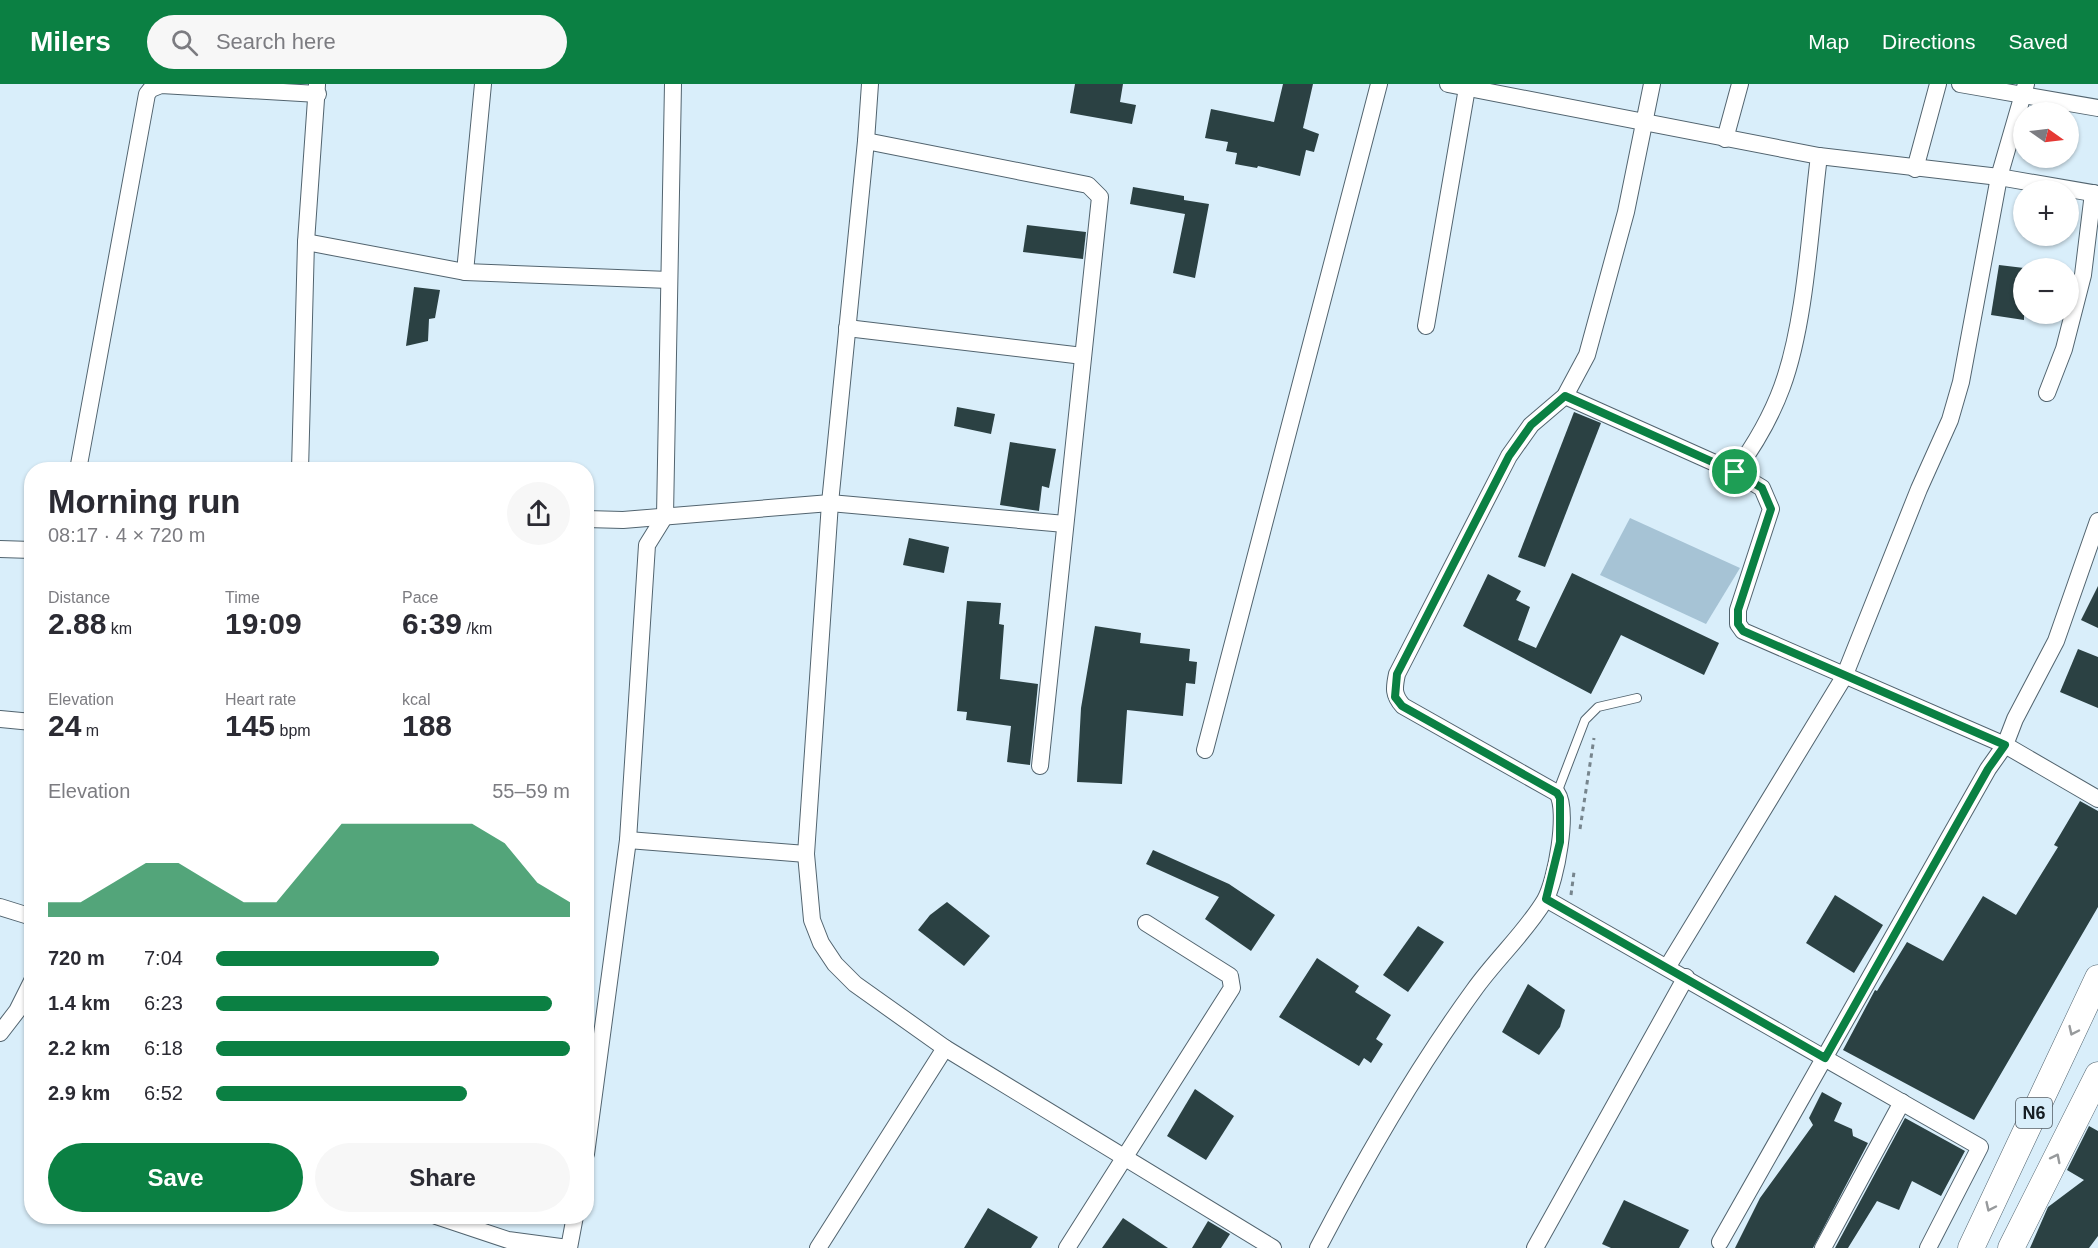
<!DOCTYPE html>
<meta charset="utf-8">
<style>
:root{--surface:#fff;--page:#f7f7f7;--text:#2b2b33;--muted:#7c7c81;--accent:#0b8043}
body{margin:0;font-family:Helvetica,sans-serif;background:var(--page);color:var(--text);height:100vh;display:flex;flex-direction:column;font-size:22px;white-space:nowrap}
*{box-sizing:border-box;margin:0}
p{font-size:20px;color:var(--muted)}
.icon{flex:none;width:33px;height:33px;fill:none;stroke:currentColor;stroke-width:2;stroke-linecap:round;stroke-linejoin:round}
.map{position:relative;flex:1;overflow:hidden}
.details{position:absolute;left:24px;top:378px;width:570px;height:762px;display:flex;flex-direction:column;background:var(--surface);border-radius:24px;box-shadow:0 2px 4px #0004}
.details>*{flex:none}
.needle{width:39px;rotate:104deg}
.controls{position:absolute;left:2013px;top:18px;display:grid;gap:12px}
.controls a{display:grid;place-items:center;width:66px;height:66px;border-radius:50%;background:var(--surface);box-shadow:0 2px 4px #0004;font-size:30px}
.pin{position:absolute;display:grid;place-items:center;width:51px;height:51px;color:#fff;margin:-26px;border:3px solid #fff;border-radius:50%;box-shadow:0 2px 6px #0007}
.round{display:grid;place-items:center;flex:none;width:63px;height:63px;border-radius:32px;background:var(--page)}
.head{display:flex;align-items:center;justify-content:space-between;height:102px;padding:0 24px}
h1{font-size:33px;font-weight:700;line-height:45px}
.figures{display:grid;grid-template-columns:repeat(3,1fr);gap:9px;height:102px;padding:6px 24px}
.figures div{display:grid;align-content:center}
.figures b{font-size:30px;font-weight:700}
.figures small{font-size:16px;font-weight:400}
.figures p{font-size:16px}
.chart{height:168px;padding:12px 24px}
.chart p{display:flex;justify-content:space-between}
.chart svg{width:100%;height:108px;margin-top:6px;fill:var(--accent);opacity:.7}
.primary-button{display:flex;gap:12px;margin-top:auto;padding:12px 24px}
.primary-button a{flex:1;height:69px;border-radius:36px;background:var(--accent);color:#fff;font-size:24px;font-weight:700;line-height:69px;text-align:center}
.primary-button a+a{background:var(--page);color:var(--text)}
ul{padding:0 24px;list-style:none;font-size:20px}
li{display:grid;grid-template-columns:96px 72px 1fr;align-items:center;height:45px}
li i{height:15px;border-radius:8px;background:var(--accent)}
header{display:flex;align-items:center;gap:36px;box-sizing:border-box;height:84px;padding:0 30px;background:var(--accent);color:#fff}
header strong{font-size:28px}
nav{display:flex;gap:33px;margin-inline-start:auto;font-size:21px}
.search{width:420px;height:54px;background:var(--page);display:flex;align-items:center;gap:15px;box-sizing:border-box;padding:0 21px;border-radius:33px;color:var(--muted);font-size:22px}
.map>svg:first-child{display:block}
.park{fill:#a6c3d5}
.building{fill:#2b4143}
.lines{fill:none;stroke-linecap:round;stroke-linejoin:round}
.lane-casing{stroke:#52646f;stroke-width:10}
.street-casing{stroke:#52646f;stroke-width:18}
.primary-casing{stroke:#52646f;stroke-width:27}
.path{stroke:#77858d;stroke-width:3;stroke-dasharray:4.5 4.5;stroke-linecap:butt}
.lane{stroke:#fff;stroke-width:8}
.street{stroke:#fff;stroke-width:16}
.primary{stroke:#fff;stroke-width:26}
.oneway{stroke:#979a9c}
.route-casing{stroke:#fff;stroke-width:12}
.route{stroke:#0b8043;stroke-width:8}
.labels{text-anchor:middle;stroke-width:6;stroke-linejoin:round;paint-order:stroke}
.shield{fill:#d9eefa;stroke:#515c64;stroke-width:1.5}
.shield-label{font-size:18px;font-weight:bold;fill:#171e23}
</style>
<header>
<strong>Milers</strong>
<div class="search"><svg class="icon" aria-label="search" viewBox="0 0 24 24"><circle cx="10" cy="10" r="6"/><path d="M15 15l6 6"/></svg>Search here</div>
<nav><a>Map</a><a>Directions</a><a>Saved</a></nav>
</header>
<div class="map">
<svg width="2098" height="1164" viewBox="0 0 2098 1164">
<rect width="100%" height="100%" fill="#d9eefa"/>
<path class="park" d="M1630,434l110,50 -34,56 -106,-49z"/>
<g class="building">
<path d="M1075,0h48l-3,18 16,3 -4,19 -62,-11z"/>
<path d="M1283,0h30l-10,44 16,6 -5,18 -8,-2 -6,26 -42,-10 -1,2 -22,-4 2,-11 -11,-2 2,-9 -23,-4 6,-29 63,13z"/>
<path d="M1133,103l51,9v4l25,4 -14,74 -22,-5 12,-59 -55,-10z"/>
<path d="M1027,141l59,7 -3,27 -60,-7z"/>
<path d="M1999,181l25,3v52l-33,-5z"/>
<path d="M414,203l26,3 -5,28 -6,1 -1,22 -22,5z"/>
<path d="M957,323l38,7 -4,20 -37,-8z"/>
<path d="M1574,328l27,11 -56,144 -27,-10z"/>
<path d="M1010,358l46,7 -7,39 -7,-2 -3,25 -39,-6z"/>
<path d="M909,454l40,9 -5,26 -41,-8z"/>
<path d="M1572,489l147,70 -15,32 -83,-40 -30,59 -128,-68 25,-52 33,17 -5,9 14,7 -12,33 18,8z"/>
<path d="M2098,502v42l-17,-8z"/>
<path d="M967,517l34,2 -2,21 5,1 -4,54 38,5 -8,81 -23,-3 4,-36 -45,-6 1,-8 -10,-1z"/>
<path d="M1095,542l46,7 -1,10 50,6 -1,12 8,1 -2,22 -9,-1 -3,33 -56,-6 -5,74 -45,-2 4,-74z"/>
<path d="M2078,565l20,8v51l-38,-16z"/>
<path d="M2080,717l18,10v96l-124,213 -131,-70 32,-60 2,1 30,-49 36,19 40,-65 33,19 42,-68 -4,-2z"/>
<path d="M1153,766l76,34 46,31 -24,36 -46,-32 14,-22 -73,-33z"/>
<path d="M1835,811l48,30 -29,48 -48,-30z"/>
<path d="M947,818l43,34 -26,30 -46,-36 12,-15z"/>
<path d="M1418,842l26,16 -36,50 -25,-17z"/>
<path d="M1317,874l42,28 -4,6 36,23 -15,24 7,5 -12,19 -7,-5 -5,8 -80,-49z"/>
<path d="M1528,900l37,26 -5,17 -21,28 -37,-23z"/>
<path d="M1195,1005l39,27 -28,44 -39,-24z"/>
<path d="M1822,1008l20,11 -8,18 18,8 1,7 15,7 -55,105h-78l25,-50 53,-73 -4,-7z"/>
<path d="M1905,1034l60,33 -24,45 -29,-15 -13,29 -22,-9 -29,47h-13z"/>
<path d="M2089,1042l9,5v105l-9,12h-59l18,-41 36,-27 -17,-10z"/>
<path d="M1624,1116l65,30 -10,18h-68l-9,-4z"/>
<path d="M988,1124l50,29 -7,11h-67z"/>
<path d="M1123,1134l45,30h-66z"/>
<path d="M1208,1137l22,13 -9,14h-29z"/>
</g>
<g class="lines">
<defs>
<path id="lane" d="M1557,709l28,-73 13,-13 39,-9"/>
<g id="street">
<path d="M870,0l-4,57 -36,362 -24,351 6,66 9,23 14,21 20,20 90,64 328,200"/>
<path d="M1448,0l371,72 180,21 99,17"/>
<path d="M1960,0l138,24"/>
<path d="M1725,55l15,-55"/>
<path d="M866,57l222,44 12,12 -60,569"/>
<path d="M1819,72c-9,70 -13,166 -37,231 -11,30 -28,59 -47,85l27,16 9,21 -33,101v14l5,7 262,114 93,54"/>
<path d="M1915,85l23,-85"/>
<path d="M306,158l159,30 204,8"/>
<path d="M465,188l18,-188"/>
<path d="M1426,242l41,-238"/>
<path d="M847,244l236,28"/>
<path d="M2047,309l17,-44 19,-74 10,-82"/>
<path d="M1565,312l170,76"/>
<path d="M78,386l69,-376 4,-5 10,-4 157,9"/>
<path d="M300,386l6,-228 11,-157"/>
<path d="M586,435l37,1 207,-17 235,21"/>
<path d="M0,465l32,1"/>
<path d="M0,635l32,3"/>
<path d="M1205,666l174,-666"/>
<path d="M628,756l178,14"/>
<path d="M1546,815l434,248 -52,101"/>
<path d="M0,823l32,10"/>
<path d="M1668,882l176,-289 75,-188 31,-69 11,-38 38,-205 27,-93"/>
<path d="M0,949l17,-22 15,-30"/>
<path d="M586,1070l42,-314 19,-295 18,-29 8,-432"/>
<path d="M436,1132l72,24 60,8"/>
<path d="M1720,1158l268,-473 17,-24 10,-26 41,-78 42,-120"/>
<path d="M569,1164l6,-32"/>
<path d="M818,1164l127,-200"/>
<path d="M1067,1164l165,-260 -2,-12 -84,-53"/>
<path d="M1318,1164c47,-90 97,-177 156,-258 22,-31 52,-58 71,-90 11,-19 24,-90 12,-107l-154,-87c-10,-11 -9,-18 -6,-32l112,-218 22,-31 34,-29 22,-41 39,-143 26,-128"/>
<path d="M1535,1164l151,-271"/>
<path d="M1823,1164l79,-146"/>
</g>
<g id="primary">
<path d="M1971,1164l127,-270"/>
<path d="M2011,1164l87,-173"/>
</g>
</defs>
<use href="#lane" class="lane-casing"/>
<use href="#street" class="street-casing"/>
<use href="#primary" class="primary-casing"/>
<g class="path">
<path d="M1580,745l14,-91"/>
<path d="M1571,811l3,-23"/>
</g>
<use href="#lane" class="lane"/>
<use href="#street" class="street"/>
<use href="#primary" class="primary"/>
</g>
<defs><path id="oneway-chevron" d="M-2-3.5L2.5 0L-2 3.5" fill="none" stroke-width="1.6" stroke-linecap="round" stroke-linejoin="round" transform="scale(1.5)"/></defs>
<g class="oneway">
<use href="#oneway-chevron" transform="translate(2073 947) rotate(115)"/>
<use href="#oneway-chevron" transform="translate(2056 1074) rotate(-63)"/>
<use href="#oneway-chevron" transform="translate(1990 1123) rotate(115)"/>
</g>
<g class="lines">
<defs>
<path id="route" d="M1565,312l170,76 27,16 9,21 -33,101v14l5,7 262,114 -17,24 -163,289 -279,-159 14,-57v-44l-3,-5 -155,-87 -7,-9 2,-23 112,-218 22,-31z"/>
</defs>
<use href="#route" class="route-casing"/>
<use href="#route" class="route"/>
</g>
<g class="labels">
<rect class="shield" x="2016" y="1014" width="36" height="30" rx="4.5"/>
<g class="shield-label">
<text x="2034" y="1035">N6</text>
</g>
</g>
</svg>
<div class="controls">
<a><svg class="needle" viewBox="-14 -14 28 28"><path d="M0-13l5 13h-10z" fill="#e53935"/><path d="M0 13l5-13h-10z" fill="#7c7c81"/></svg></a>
<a>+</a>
<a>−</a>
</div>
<div class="pin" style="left:1735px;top:388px;background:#1e9e55"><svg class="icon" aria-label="arrive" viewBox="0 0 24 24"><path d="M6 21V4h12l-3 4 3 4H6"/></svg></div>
<section class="details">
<div class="head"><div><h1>Morning run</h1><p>08:17 · 4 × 720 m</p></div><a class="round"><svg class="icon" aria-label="share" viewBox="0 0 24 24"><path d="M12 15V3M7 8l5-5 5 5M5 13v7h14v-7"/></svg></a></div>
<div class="figures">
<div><p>Distance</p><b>2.88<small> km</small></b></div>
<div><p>Time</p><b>19:09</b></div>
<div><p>Pace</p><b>6:39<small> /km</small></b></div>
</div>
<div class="figures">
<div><p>Elevation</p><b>24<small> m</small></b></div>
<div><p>Heart rate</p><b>145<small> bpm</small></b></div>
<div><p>kcal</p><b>188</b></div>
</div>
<div class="chart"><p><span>Elevation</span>55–59 m</p>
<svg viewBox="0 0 160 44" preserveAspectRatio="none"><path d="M0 44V38L10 38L20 30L30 22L40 22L50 30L60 38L70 38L80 22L90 6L100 6L110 6L120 6L130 6L140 14L150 30L160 38V44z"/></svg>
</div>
<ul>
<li><b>720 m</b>7:04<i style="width:63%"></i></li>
<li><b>1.4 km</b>6:23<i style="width:95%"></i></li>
<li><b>2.2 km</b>6:18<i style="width:100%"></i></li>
<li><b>2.9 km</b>6:52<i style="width:71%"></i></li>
</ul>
<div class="primary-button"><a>Save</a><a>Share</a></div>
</section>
</div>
